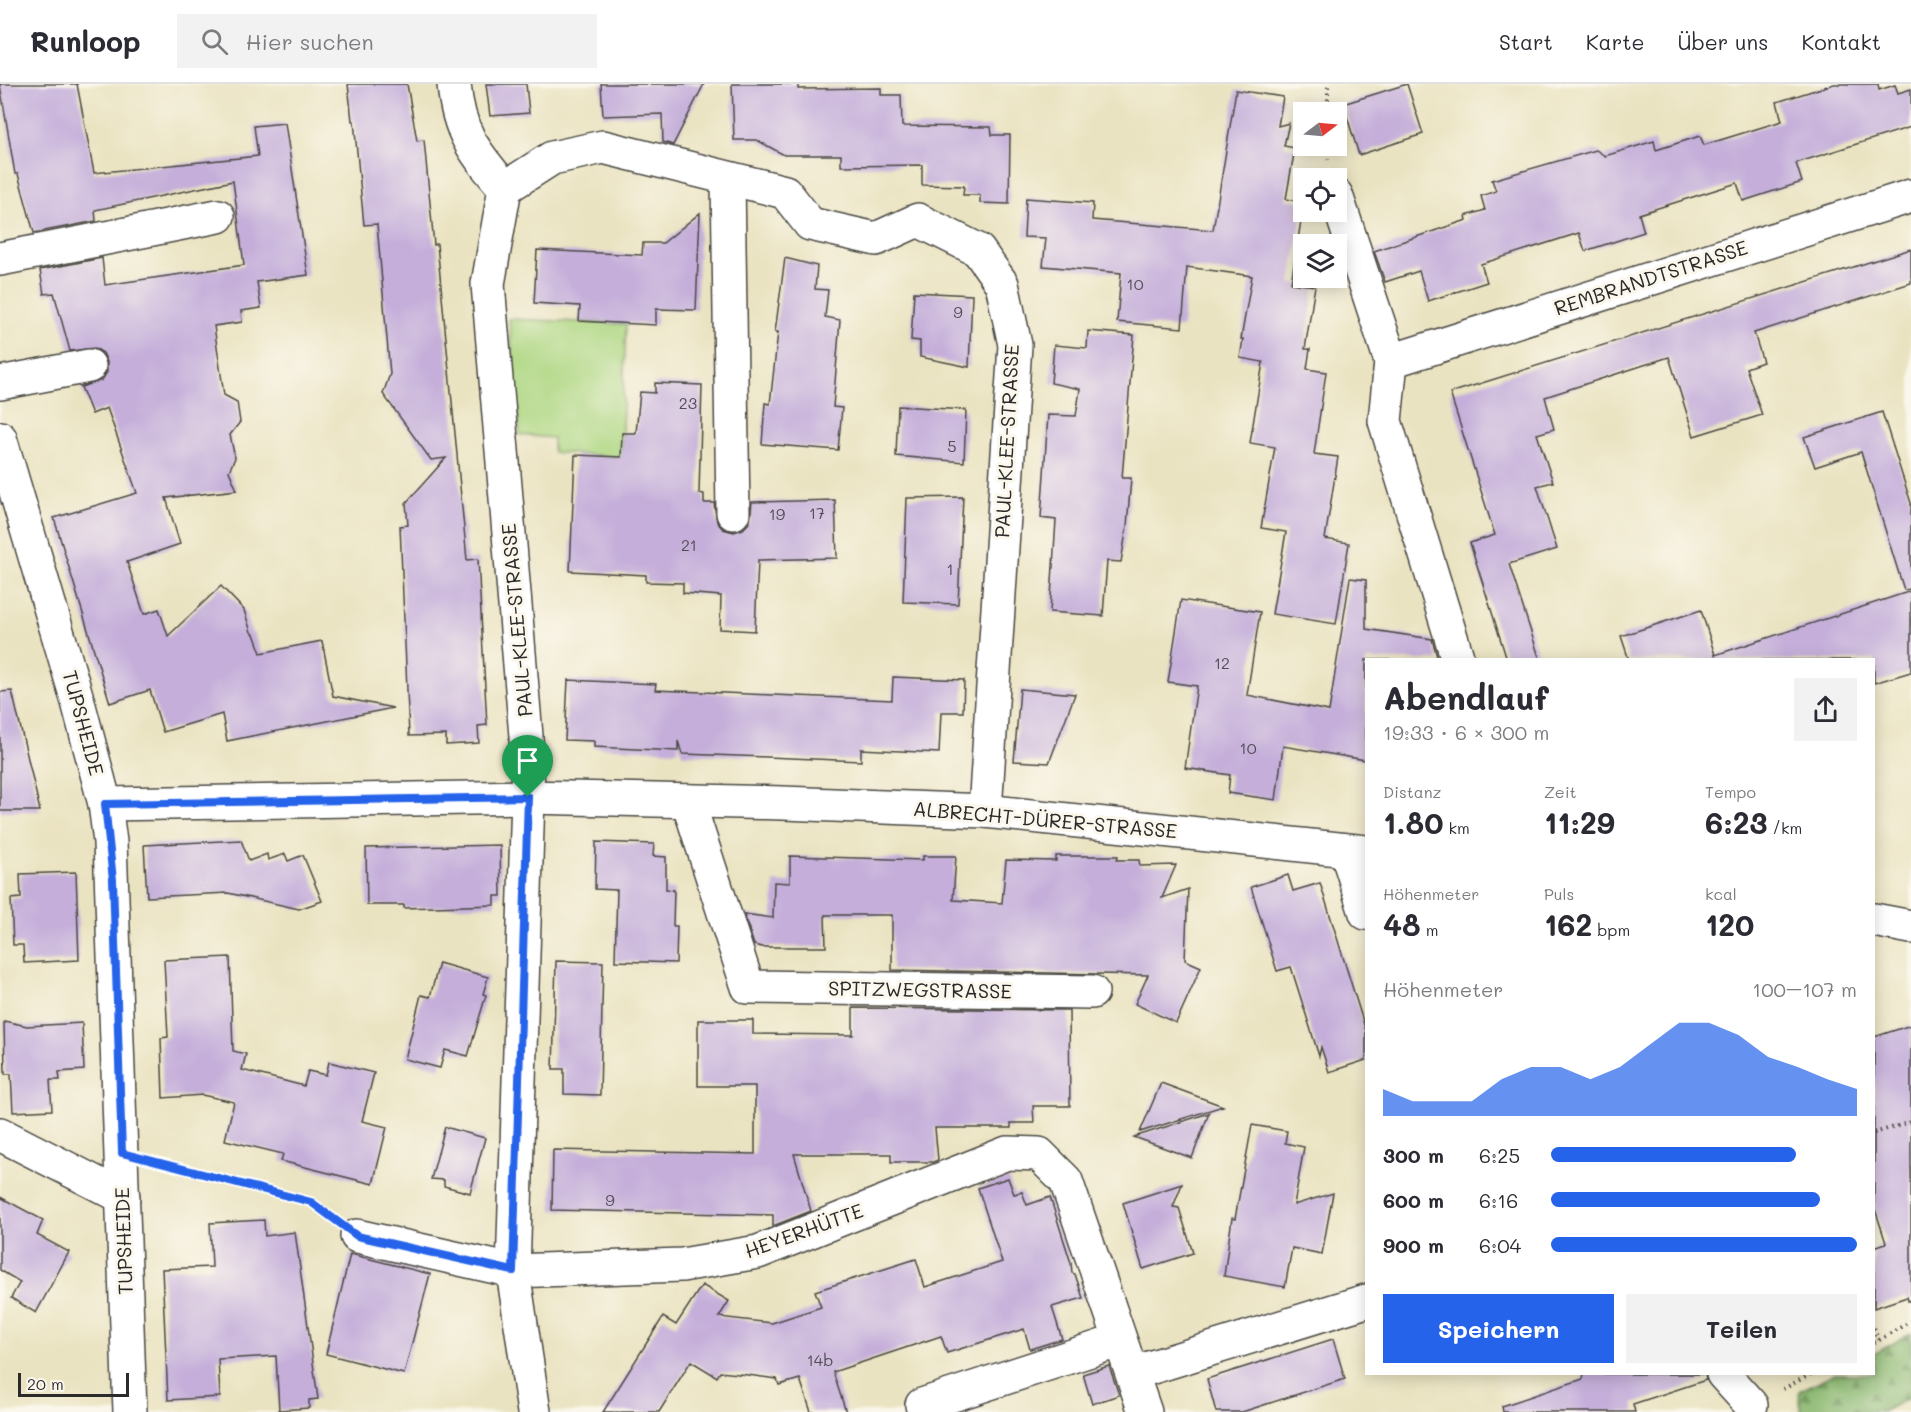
<!DOCTYPE html>
<html lang="de">
<meta charset="utf-8">
<style>
:root{--surface:#fff;--page:#f2f2f3;--text:#2b2b33;--muted:#7c7c81;--line:#e1e1e2;--accent:#2563eb}
body{margin:0;font-family:Mali,sans-serif;background:var(--page);color:var(--text);height:100vh;display:flex;flex-direction:column;font-size:22px;white-space:nowrap}
*{box-sizing:border-box;margin:0}
p{font-size:20px;color:var(--muted)}
.icon{flex:none;width:33px;height:33px;fill:none;stroke:currentColor;stroke-width:2;stroke-linecap:round;stroke-linejoin:round}
.map{position:relative;flex:1;overflow:hidden}
.drawer{position:absolute;left:1365px;top:574px;width:510px;height:717px;display:flex;flex-direction:column;background:var(--surface);border-radius:0px;box-shadow:0 3px 15px #0003}
.drawer>*{flex:none}
.needle{width:39px;rotate:74deg}
.controls{position:absolute;left:1293px;top:18px;display:grid;gap:12px}
.controls a{display:grid;place-items:center;width:54px;height:54px;border-radius:0px;background:var(--surface);box-shadow:0 3px 15px #0003;font-size:30px}
.scale{position:absolute;left:18px;bottom:15px;width:111px;box-sizing:border-box;padding-left:6px;border:3px solid #2b2b2b;border-top:0;font-size:16px;line-height:21px;white-space:nowrap;color:#2b2b2b;-webkit-text-stroke:4px #fbf7ec;paint-order:stroke}
.pin{position:absolute;display:grid;place-items:center;width:51px;height:51px;color:#fff;margin:-62px -26px;border-radius:50% 50% 50% 0;rotate:-45deg;box-shadow:0 0 6px #0007}
.pin .icon{rotate:45deg}
.round{display:grid;place-items:center;flex:none;width:63px;height:63px;border-radius:0px;background:var(--page)}
.head{display:flex;align-items:center;justify-content:space-between;height:102px;padding:0 18px}
h1{font-size:33px;font-weight:800;line-height:45px}
.figures{display:grid;grid-template-columns:repeat(3,1fr);gap:9px;height:102px;padding:6px 18px}
.figures div{display:grid;align-content:center}
.figures b{font-size:30px;font-weight:800}
.figures small{font-size:16px;font-weight:400}
.figures p{font-size:16px}
.chart{height:168px;padding:12px 18px}
.chart p{display:flex;justify-content:space-between}
.chart svg{width:100%;height:108px;margin-top:6px;fill:var(--accent);opacity:.7}
.cta{display:flex;gap:12px;margin-top:auto;padding:12px 18px}
.cta a{flex:1;height:69px;border-radius:0px;background:var(--accent);color:#fff;font-size:24px;font-weight:800;line-height:69px;text-align:center}
.cta a+a{background:var(--page);color:var(--text)}
ul{padding:0 18px;list-style:none;font-size:20px}
li{display:grid;grid-template-columns:96px 72px 1fr;align-items:center;height:45px}
li i{height:15px;border-radius:8px;background:var(--accent)}
header{display:flex;align-items:center;gap:36px;box-sizing:border-box;height:84px;padding:0 30px;background:var(--surface);border-bottom:2px solid var(--line)}
header strong{font-size:28px}
nav{display:flex;gap:33px;margin-inline-start:auto;font-size:21px}
.search{width:420px;height:54px;background:var(--page);display:flex;align-items:center;gap:15px;box-sizing:border-box;padding:0 21px;border-radius:0px;color:var(--muted);font-size:22px}
.map>svg:first-child{display:block}
.green{fill:#aed782;stroke:#6c8156;stroke-width:1.5}
.forest{fill:url(#forest-firs);stroke:#5a724e;stroke-width:1.5}
.building{fill:#c5afda}
.lines{fill:none;stroke-linecap:round;stroke-linejoin:round}
.minor-casing{stroke:#484742;stroke-width:36}
.path{stroke:#484742;stroke-width:4;stroke-dasharray:1.5 4.5;stroke-linecap:butt}
.minor{stroke:#fff;stroke-width:33}
.route-casing{stroke:#fff;stroke-width:12}
.route{stroke:#2563eb;stroke-width:8}
.labels{text-anchor:middle;stroke-width:6;stroke-linejoin:round;paint-order:stroke}
.number-label{font-size:16px;fill:#524c57}
.street-label{font-size:20px;fill:#2b2b2b;stroke:#fbf7ec}
</style>
<header>
<strong>Runloop</strong>
<div class="search"><svg class="icon" aria-label="search" viewBox="0 0 24 24"><circle cx="10" cy="10" r="6"/><path d="M15 15l6 6"/></svg>Hier suchen</div>
<nav><a>Start</a><a>Karte</a><a>Über uns</a><a>Kontakt</a></nav>
</header>
<div class="map">
<svg width="1911" height="1328" viewBox="0 0 1911 1328">
<defs>
<pattern id="forest-firs" width="22" height="20" patternUnits="userSpaceOnUse" patternTransform="scale(1.5)"><rect width="22" height="20" fill="#8ab870"/><path d="M5 1l3.5 6h-7zM16 11l3.5 6h-7z" fill="#71965c"/></pattern>
</defs>
<rect width="100%" height="100%" fill="#fbf7ec"/>
<filter id="ink" filterUnits="userSpaceOnUse"><feTurbulence type="fractalNoise" baseFrequency=".0167" numOctaves="2"/><feDisplacementMap in="SourceGraphic" scale="12" xChannelSelector="R" yChannelSelector="G"/><feConvolveMatrix kernelMatrix="1 2 1 2 8 2 1 2 1" color-interpolation-filters="sRGB"/></filter>
<filter id="wash" filterUnits="userSpaceOnUse"><feTurbulence type="fractalNoise" baseFrequency=".008" numOctaves="4" result="noise"/><feDisplacementMap in="SourceGraphic" scale="24" xChannelSelector="R" yChannelSelector="G"/><feGaussianBlur stdDeviation="1.35" result="paint"/><feColorMatrix in="noise" values="0 0 0 0 0 0 0 0 0 0 0 0 0 0 0 0 0 1.4 0 .05"/><feComposite in="paint" operator="in"/></filter>
<g filter="url(#wash)">
<rect width="100%" height="100%" fill="#eae3c1"/>
<path class="green" d="M509,235l117,5 -5,133 -68,-5v-14l-33,-3z"/>
<path class="forest" d="M1911,1249v64l-29,15h-81l-2,-21 34,-17h41v-20z"/>
<g id="blocks">
<g class="building">
<path d="M0,0h77l17,89 164,-17 -4,-30 31,-3 23,152 -51,7 4,26 -20,3 1,11 -28,4 10,69 13,7 3,20 -10,13 5,23 -6,13 8,19 -71,8 14,46 -53,18 17,52 15,-5 9,27 53,-50 23,24 7,22 3,2 7,19 61,-12 11,55 60,12 -166,33 -5,-27 -59,18 -13,-42 -40,13 -56,-185 83,-25 -30,-85 -15,6 -11,-27 21,-7 5,-8v-10l-4,-9 -8,-5 -25,3 -16,-58 -10,1 -4,-24 62,-12 3,27 139,-20 -11,-84 -138,29 1,11 -62,12 -16,-59h-3z"/>
<path d="M348,0h59l10,57 7,-1 10,105 3,-1 30,316 11,-1 9,166 -9,1 1,17 -33,2v-10l-37,1 -9,-210 8,-1 -2,-22 40,-45 -15,2 -48,-66 7,-20 -13,-150 -13,1 -10,-104h-2z"/>
<path d="M486,0h40l3,29 -39,3z"/>
<path d="M601,0h103l-31,61 -10,-3 -1,-28 -59,2z"/>
<path d="M732,0h66v5l83,-1v7h20l1,31 89,1 1,8h18l-1,69 -29,-1v-8h-17l1,-9 -42,-1v-20l-81,1v-11h-57l-27,-15h-23z"/>
<path d="M1407,0l16,50 -64,21 -16,-51z"/>
<path d="M1834,0h44l1,6 16,-5 3,8 13,-4v38l-115,36 6,19 -59,19 -6,-18 -98,31 5,18 -59,19 -6,-18 -98,31 6,18 -59,19 -9,-30 -34,11 -11,-31 93,-31 -1,-4 19,-6 -4,-14 15,-5 -4,-11 104,-30 9,6 49,-15 2,9 44,-14 4,9 78,-24 -5,-19z"/>
<path d="M1236,6l47,7 -5,29 11,-3 -5,23 11,2 -9,51 18,3 -13,81 24,3 -10,63h5l-3,20 19,3 -12,82 24,3 -13,82 24,4 -13,81 -64,-10 14,-82 -25,-4 14,-81 -25,-4 13,-81 -23,-4 3,-19h-2l11,-63 -65,-9 -5,61 -65,-6 4,-49 -78,-7 3,-28 -22,-1 2,-39 67,5 -1,17 121,10z"/>
<path d="M700,129l-4,97 -40,-1v16l-77,-4 1,-15 -46,-3 3,-53 105,5 1,-12h20z"/>
<path d="M1911,165v34l-157,50 9,29 -17,6 16,47 -68,21 -25,-79 -124,40 9,32 -17,5 16,48 -16,4 20,63 -48,15 31,96h-33l-37,-117 25,-8 -45,-142z"/>
<path d="M785,174l32,8 -2,23 13,1 -3,27 15,3 -7,87 9,1 -4,42 -76,-6 3,-41 5,1 8,-72h-3z"/>
<path d="M914,208l58,3 -3,72 -49,-10v-16l-9,-1z"/>
<path d="M1088,247l46,4 -12,143h9l-4,48 -6,36 -14,-1 -4,55 -53,-4 6,-92 -15,-2 7,-103 28,1 4,-27 -29,-6 3,-38 33,3z"/>
<path d="M655,299l47,2 -3,108 5,1v9h10l3,19 6,7 11,3 9,-3 7,-7 2,-20 83,-2 2,58 -79,2 -3,71 -35,-2 1,-33 -38,-3v-10l-37,-1v-7l-76,-4 5,-116 46,2 1,-24h14l4,-41 15,1z"/>
<path d="M898,322l68,4 -2,52 -68,-6z"/>
<path d="M1882,328l29,91v86l-7,1 -43,-138 -46,15 -11,-30z"/>
<path d="M963,413l-5,107 -55,-2 4,-104z"/>
<path d="M1350,494l16,2v49l66,10 6,21h-72v100l-83,-14 -7,54 -48,-7 2,-18 -45,-7 12,-82 -29,-4 13,-82 79,12 -13,83 82,16z"/>
<path d="M1911,507v81l-37,11v-23h-245l-8,-24 80,-26 14,45z"/>
<path d="M893,593l71,3 -1,32h-22l-2,41 -78,-4v12l-94,-4 -85,-3 -4,-13v10l-84,-4v-6l-29,-1 3,-60 88,4 -1,6 237,10z"/>
<path d="M1020,605l55,5 -26,69 -35,-2z"/>
<path d="M12,607l24,102 4,18h-40v-119z"/>
<path d="M241,756l8,21 18,-7 1,6 17,-6 3,7 15,-6 19,46 -23,8 -71,-16 -81,4 -3,-52z"/>
<path d="M596,758l58,2 -1,12 13,1v32l8,1 -1,36h4l-1,37 -61,-2 2,-71 -22,-1z"/>
<path d="M500,761l1,51h-6v9l-91,3v-3h-37l-1,-57z"/>
<path d="M790,772l133,4v-4h33l-3,44 49,3 4,-43 50,1v-5h62l-1,4h22l1,6 36,-1 -14,33 26,-9 -3,71 16,7 -25,56 -41,-19 13,-29 -256,-5v-55h-67l1,32h-64l-8,-2 -10,-31 29,4 1,-36 16,1z"/>
<path d="M76,788l3,88 -55,3 -1,-18h-10l-2,-46 10,-1 -1,-24z"/>
<path d="M1288,791l5,16 27,-8 46,148v29l-37,12 -8,-25 -2,9 -28,-89 -14,4 -26,-84z"/>
<path d="M230,873l3,94 13,3 -4,16 62,16 4,-15 18,4 3,-13 45,11 -12,48 25,6 -14,57 -92,-23 2,-7 -58,-14 9,-38 -32,-7 -39,3 -2,-60 7,-1 -4,-77z"/>
<path d="M556,877l47,1 -3,133 -36,-1v-25h-11z"/>
<path d="M439,879l49,14 -5,17 3,1 -18,61 -23,-6 -5,18 -35,-9 16,-64 9,2z"/>
<path d="M853,924l216,2 1,96h-37l1,17h-23v5h-76l3,32 -5,2h-42v-8h-97l17,57 -38,15v-11l-221,-5 1,-60 202,4v-68h-57v-66h55v14l100,1z"/>
<path d="M4,937l23,5 55,-3 2,47 -25,2 1,8h-10l2,30 -39,2 -2,-38h-6z"/>
<path d="M1911,941v276h-3l-1,-4 -33,11v-61l12,-4 -12,-37v-169z"/>
<path d="M1161,999l62,23 -83,26z"/>
<path d="M1209,1029l-17,45 -58,-21z"/>
<path d="M1252,1041l35,6 -2,12 19,4 -10,58 39,-12 -11,61 -30,-6 -7,39 -61,-11 8,-58 3,1z"/>
<path d="M445,1043l40,11 -15,55 -26,-7v-6l-13,-1z"/>
<path d="M1008,1094l6,16 8,-2 5,13 23,-8 21,66 1,10 3,1 8,24 -31,9 10,32 -32,10 -6,-20 -77,24 -6,-17 -108,36 13,40h-35l-11,-33 -21,6 -2,-6 -29,-4 -28,-3 -3,5 -26,-16 -32,51h-56l60,-95 13,8 26,-40 27,16 -10,16 53,6 49,-16 -6,-16 101,-32 9,28 77,-25 -24,-74z"/>
<path d="M1182,1100l-9,23 6,1 14,45 -50,16 -20,-66z"/>
<path d="M0,1113l43,23 -6,15 32,17 -33,61 -25,-15 9,-16 -20,-12z"/>
<path d="M264,1136l1,16 30,-4 23,167 -9,1v8l-30,2 -3,-54 -58,3 2,38 -52,3 -6,-131 50,-2 -2,-44z"/>
<path d="M350,1170l80,20 -26,100 -78,-20z"/>
<path d="M1333,1255l12,40 -103,33h-26l-9,-33z"/>
<path d="M1109,1282l10,29 -27,9 -9,-30z"/>
<path d="M1584,1290h121l1,6 -73,24 2,8h-132l-1,-6 81,-27z"/>
</g>
</g>
</g>
<g filter="url(#ink)">
<use href="#blocks" fill-opacity="0" stroke="#484742" stroke-width="1.5"/>
<g class="lines">
<defs>
<g id="minor">
<path d="M454,0c4,48 20,68 51,104"/>
<path d="M728,95l5,334"/>
<path d="M1336,111l55,166"/>
<path d="M0,175l218,-43"/>
<path d="M0,299l89,-17"/>
<path d="M0,354l78,264 27,102 5,38 20,570"/>
<path d="M1458,576l-73,-239 6,-60 520,-165"/>
<path d="M688,717l60,186 344,5"/>
<path d="M105,720l423,-7 255,6 202,8 381,41"/>
<path d="M1346,766l20,63"/>
<path d="M1874,836l37,7"/>
<path d="M0,1050l123,63"/>
<path d="M357,1152l156,35 169,-6 76,-13 249,-99 32,1 27,27 79,231"/>
<path d="M1133,1289l233,-72"/>
<path d="M1723,1290l28,31"/>
<path d="M534,1328l-21,-141 15,-474 -2,-61 -38,-452 17,-96 47,-30 51,-11 182,45 25,32 66,15 42,-19 60,30 24,34 13,61 -30,466"/>
<path d="M924,1328l-2,-7 196,-64"/>
</g>
</defs>
<use href="#minor" class="minor-casing"/>
<g class="path">
<path d="M1328,28v-28"/>
<path d="M1328,62v17"/>
<path d="M1874,1049l37,-11"/>
<path d="M158,1078l153,40 19,14"/>
<path d="M1874,1244l4,12"/>
<path d="M1874,1259l37,-22"/>
<path d="M1783,1305l28,-15"/>
</g>
<use href="#minor" class="minor"/>
</g>
</g>
<g class="lines" filter="url(#ink)">
<defs>
<path id="route" d="M528,713l-15,474 -156,-35 -46,-34 -189,-49 -9,-273 -8,-76z"/>
</defs>
<use href="#route" class="route-casing"/>
<use href="#route" class="route"/>
</g>
<g class="labels">
<g class="number-label">
<text x="1135" y="206">10</text>
<text x="958" y="234">9</text>
<text x="688" y="325">23</text>
<text x="952" y="368">5</text>
<text x="817" y="435">17</text>
<text x="777" y="436">19</text>
<text x="689" y="467">21</text>
<text x="950" y="491">1</text>
<text x="1222" y="585">12</text>
<text x="1248" y="670">10</text>
<text x="610" y="1122">9</text>
<text x="820" y="1282">14b</text>
</g>
<g class="street-label">
<text transform="translate(1651 194) rotate(-18)" y="7">REMBRANDTSTRASSE</text>
<text transform="translate(1007 357) rotate(-87)" y="7">PAUL-KLEE-STRASSE</text>
<text transform="translate(517 536) rotate(-95)" y="7">PAUL-KLEE-STRASSE</text>
<text transform="translate(83 639) rotate(75)" y="7">TUPSHEIDE</text>
<text transform="translate(1045 736) rotate(5)" y="7">ALBRECHT-DÜRER-STRASSE</text>
<text transform="translate(920 906) rotate(1)" y="7">SPITZWEGSTRASSE</text>
<text transform="translate(804 1147) rotate(-20)" y="7">HEYERHÜTTE</text>
<text transform="translate(124 1157) rotate(-92)" y="7">TUPSHEIDE</text>
</g>
</g>
</svg>
<div class="controls">
<a><svg class="needle" viewBox="-14 -14 28 28"><path d="M0-13l5 13h-10z" fill="#e53935"/><path d="M0 13l5-13h-10z" fill="#7c7c81"/></svg></a>
<a><svg class="icon" aria-label="locate" viewBox="0 0 24 24"><circle cx="12" cy="12" r="6"/><path d="M12 2v4M12 18v4M2 12h4M18 12h4"/></svg></a>
<a><svg class="icon" aria-label="layers" viewBox="0 0 24 24"><path d="M12 4l9 5-9 5-9-5zM3 14l9 5 9-5"/></svg></a>
</div>
<div class="scale">20 m</div>
<div class="pin" style="left:528px;top:713px;background:#1e9e55"><svg class="icon" aria-label="arrive" viewBox="0 0 24 24"><path d="M6 21V4h12l-3 4 3 4H6"/></svg></div>
<section class="drawer">
<div class="head"><div><h1>Abendlauf</h1><p>19:33 · 6 × 300 m</p></div><a class="round"><svg class="icon" aria-label="share" viewBox="0 0 24 24"><path d="M12 15V3M7 8l5-5 5 5M5 13v7h14v-7"/></svg></a></div>
<div class="figures">
<div><p>Distanz</p><b>1.80<small> km</small></b></div>
<div><p>Zeit</p><b>11:29</b></div>
<div><p>Tempo</p><b>6:23<small> /km</small></b></div>
</div>
<div class="figures">
<div><p>Höhenmeter</p><b>48<small> m</small></b></div>
<div><p>Puls</p><b>162<small> bpm</small></b></div>
<div><p>kcal</p><b>120</b></div>
</div>
<div class="chart"><p><span>Höhenmeter</span>100–107 m</p>
<svg viewBox="0 0 160 44" preserveAspectRatio="none"><path d="M0 44V33L10 38L20 38L30 38L40 29L50 24L60 24L70 29L80 24L90 15L100 6L110 6L120 11L130 20L140 24L150 29L160 33V44z"/></svg>
</div>
<ul>
<li><b>300 m</b>6:25<i style="width:80%"></i></li>
<li><b>600 m</b>6:16<i style="width:88%"></i></li>
<li><b>900 m</b>6:04<i style="width:100%"></i></li>
</ul>
<div class="cta"><a>Speichern</a><a>Teilen</a></div>
</section>
</div>
